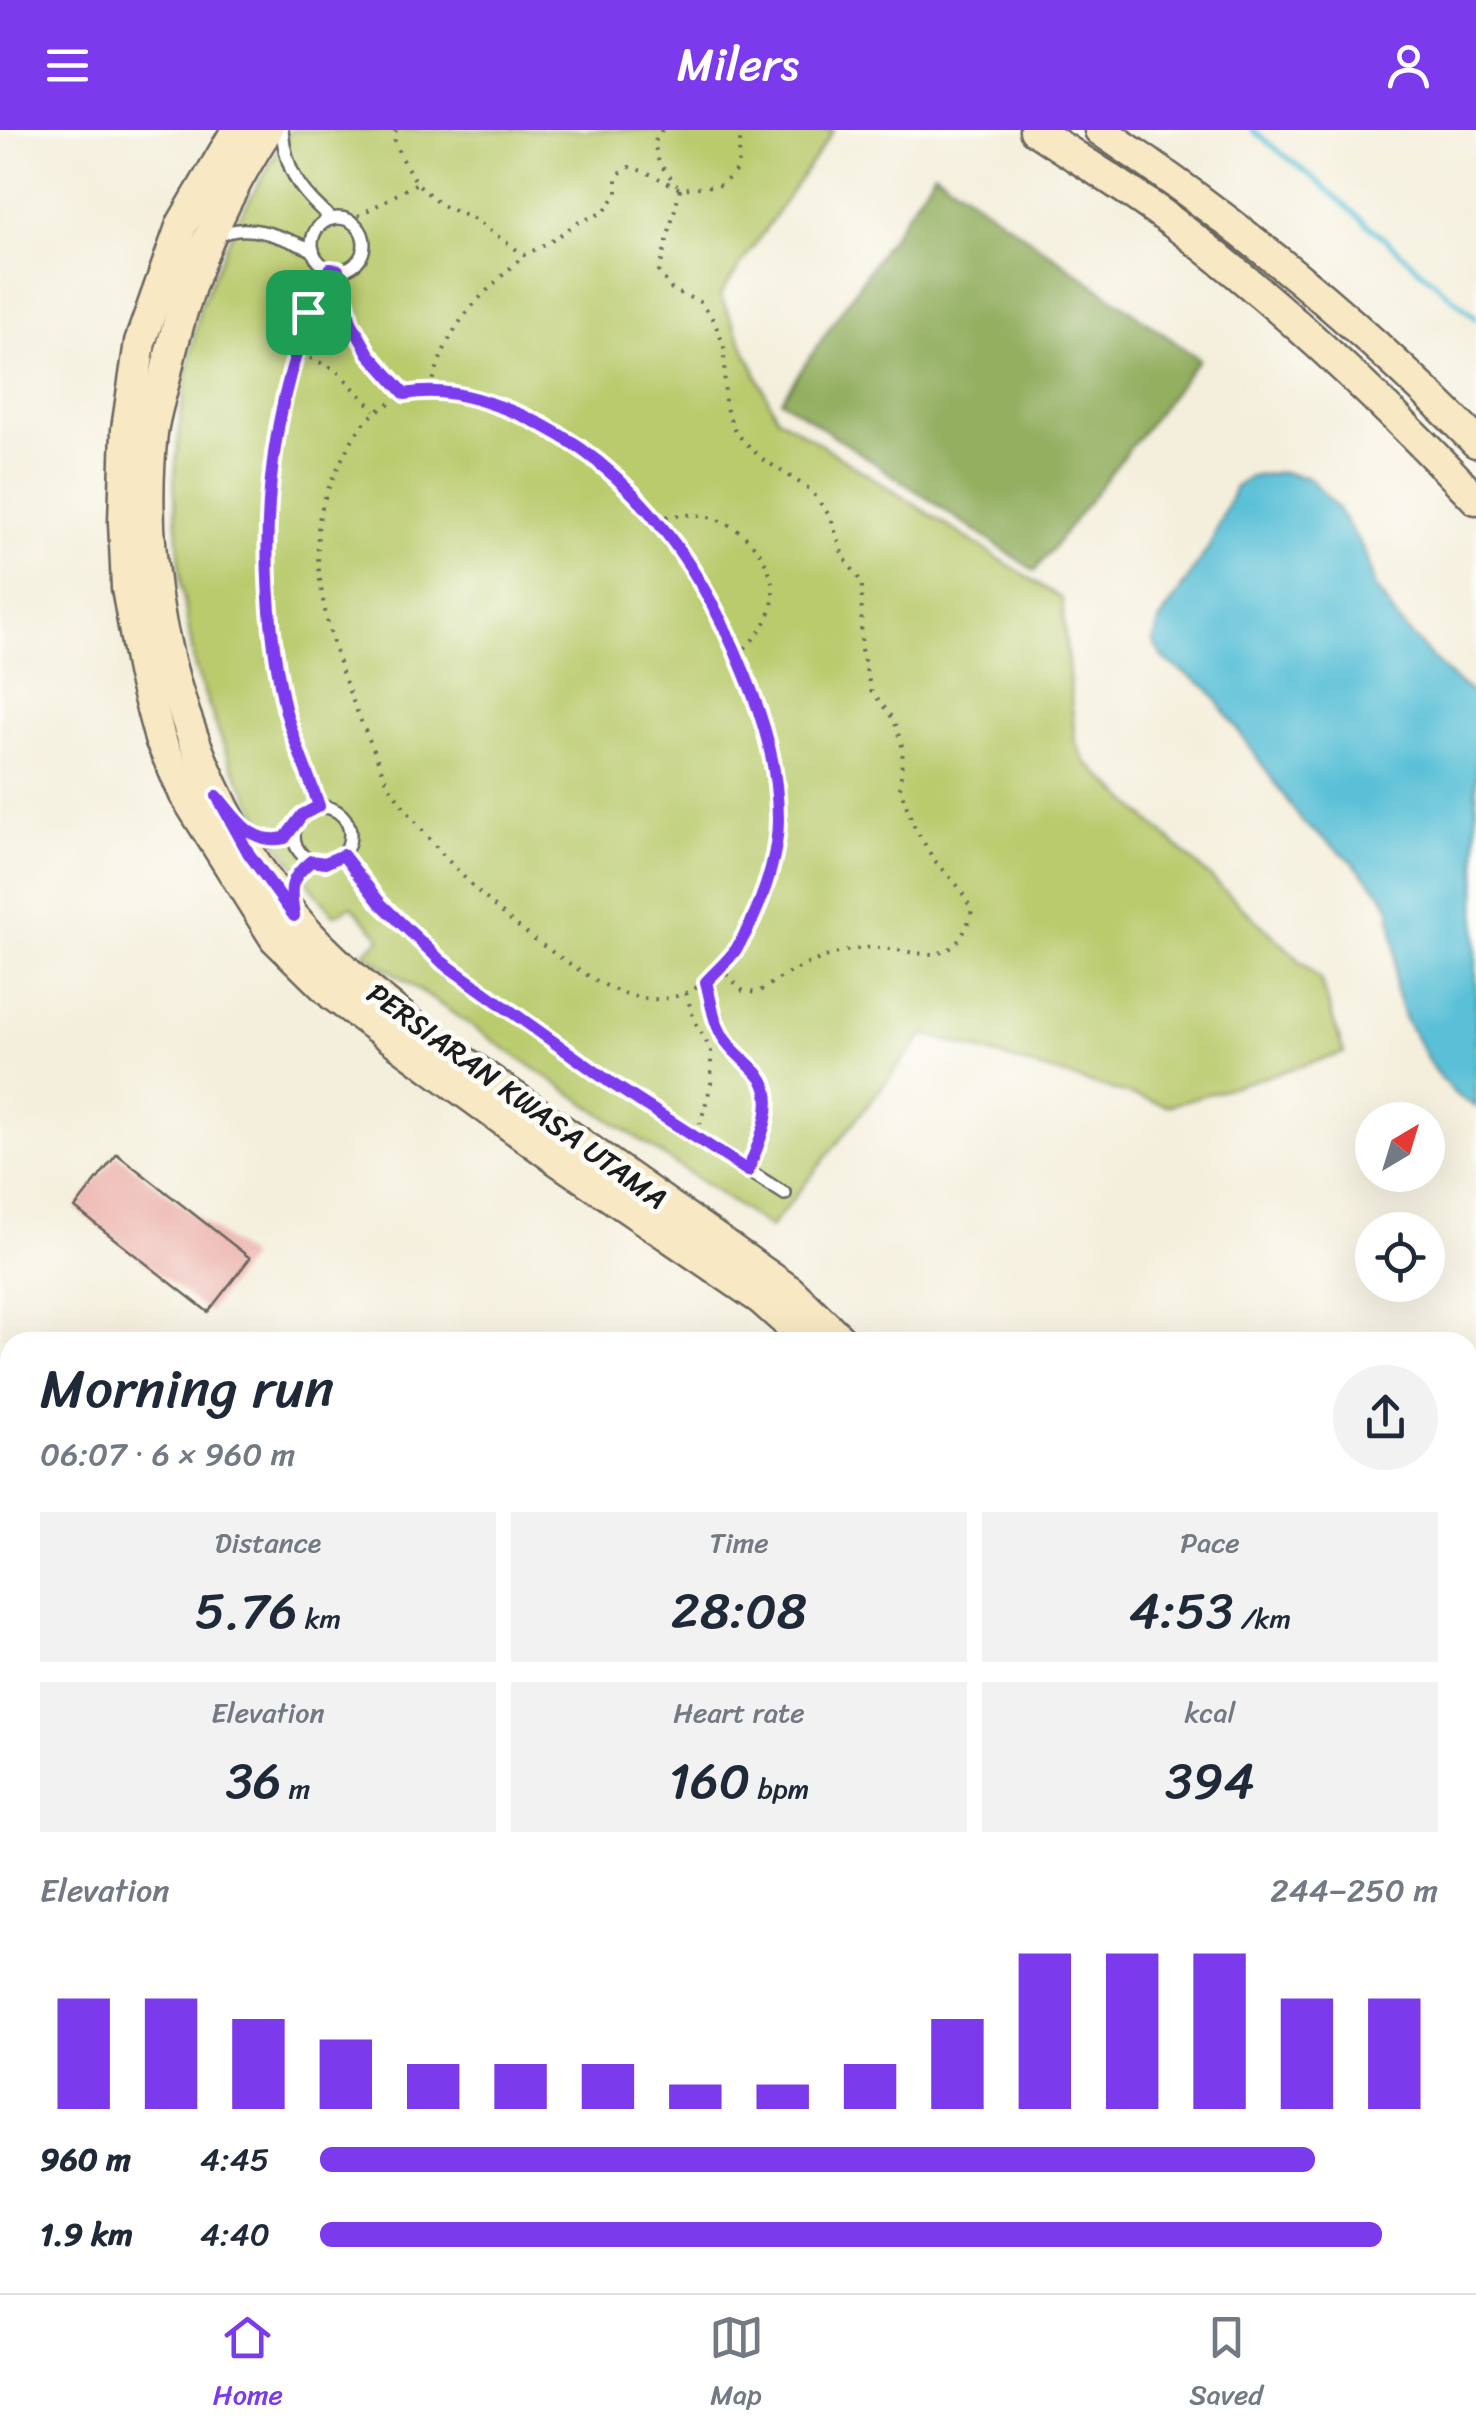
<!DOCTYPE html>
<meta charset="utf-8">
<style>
:root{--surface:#fff;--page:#f2f2f3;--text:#1f2937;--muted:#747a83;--line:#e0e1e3;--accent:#7c3aed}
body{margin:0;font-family:Sriracha,sans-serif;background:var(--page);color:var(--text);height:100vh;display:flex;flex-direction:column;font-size:38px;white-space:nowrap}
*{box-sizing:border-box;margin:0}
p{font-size:32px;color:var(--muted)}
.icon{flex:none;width:55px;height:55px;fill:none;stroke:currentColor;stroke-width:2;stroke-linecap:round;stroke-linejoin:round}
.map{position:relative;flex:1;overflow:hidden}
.drawer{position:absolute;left:0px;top:1202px;width:1478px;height:962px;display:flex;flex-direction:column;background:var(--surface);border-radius:30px 30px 0 0;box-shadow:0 10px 40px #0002}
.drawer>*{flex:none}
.needle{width:65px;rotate:38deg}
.buttons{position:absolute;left:1355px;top:972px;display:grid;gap:20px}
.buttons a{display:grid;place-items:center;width:90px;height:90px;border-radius:50%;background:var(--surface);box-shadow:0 10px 40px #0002;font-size:50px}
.pin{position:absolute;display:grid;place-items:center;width:85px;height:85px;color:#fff;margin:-42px;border-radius:20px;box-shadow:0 5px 15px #0006}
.round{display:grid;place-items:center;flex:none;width:105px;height:105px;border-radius:52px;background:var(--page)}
.summary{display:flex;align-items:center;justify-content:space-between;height:170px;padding:0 40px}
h1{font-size:55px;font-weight:600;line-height:75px}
.metrics{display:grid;grid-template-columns:repeat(3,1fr);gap:15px;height:170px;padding:10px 40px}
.metrics div{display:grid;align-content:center;border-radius:0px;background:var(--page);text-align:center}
.metrics b{font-size:50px;font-weight:600}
.metrics small{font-size:28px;font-weight:400}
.metrics p{font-size:28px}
.chart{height:280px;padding:20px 40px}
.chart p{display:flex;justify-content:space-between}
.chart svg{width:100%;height:180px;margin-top:10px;stroke:var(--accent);stroke-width:6}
ul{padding:0 40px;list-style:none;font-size:32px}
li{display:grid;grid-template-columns:160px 120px 1fr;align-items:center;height:75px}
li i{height:25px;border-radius:12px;background:var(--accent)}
header{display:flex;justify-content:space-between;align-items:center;height:130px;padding:0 40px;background:var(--accent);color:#fff;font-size:45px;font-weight:600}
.tabs{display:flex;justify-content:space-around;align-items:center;height:140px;border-top:2px solid var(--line);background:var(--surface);font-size:28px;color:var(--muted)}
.tabs a{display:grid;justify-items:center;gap:5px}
.tabs .current{color:var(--accent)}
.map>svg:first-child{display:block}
.green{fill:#bacb6e;stroke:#6b7445;stroke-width:2.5}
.forest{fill:#93af61;stroke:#58663e;stroke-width:2.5}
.water{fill:#5ac0d7;stroke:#3b6e7a;stroke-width:2.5}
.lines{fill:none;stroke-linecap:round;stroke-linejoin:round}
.stream{stroke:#5ac0d7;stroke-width:5}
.building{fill:#ecb1aa}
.lane-casing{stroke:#68665f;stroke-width:16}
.secondary-casing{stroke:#68665f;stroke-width:35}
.path{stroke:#68665f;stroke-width:4;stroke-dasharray:2.5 8;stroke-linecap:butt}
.lane{stroke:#fff;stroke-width:11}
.secondary{stroke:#f8e8c3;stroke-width:30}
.rail{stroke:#1c1c1c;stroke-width:5;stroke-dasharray:15 8;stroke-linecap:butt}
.route-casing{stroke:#fff;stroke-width:20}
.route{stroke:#7c3aed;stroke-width:12}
.labels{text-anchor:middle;stroke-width:10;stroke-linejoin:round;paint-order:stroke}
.street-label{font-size:30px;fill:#1c1c1c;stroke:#fdfcf7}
</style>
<header><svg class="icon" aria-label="menu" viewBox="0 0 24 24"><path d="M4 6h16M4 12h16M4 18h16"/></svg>Milers<svg class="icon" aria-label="person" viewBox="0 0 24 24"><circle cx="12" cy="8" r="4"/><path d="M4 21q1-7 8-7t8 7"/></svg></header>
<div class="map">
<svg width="1476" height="2163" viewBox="0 0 1476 2163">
<rect width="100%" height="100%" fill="#fdfcf7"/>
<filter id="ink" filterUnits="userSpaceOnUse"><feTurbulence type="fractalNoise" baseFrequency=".01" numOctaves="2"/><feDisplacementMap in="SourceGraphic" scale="20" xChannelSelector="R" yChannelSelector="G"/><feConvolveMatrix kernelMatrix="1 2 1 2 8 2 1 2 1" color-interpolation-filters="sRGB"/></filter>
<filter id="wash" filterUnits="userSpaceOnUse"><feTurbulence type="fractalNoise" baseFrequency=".0048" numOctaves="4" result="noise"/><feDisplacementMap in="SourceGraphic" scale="40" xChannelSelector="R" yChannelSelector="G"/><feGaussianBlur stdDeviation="2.25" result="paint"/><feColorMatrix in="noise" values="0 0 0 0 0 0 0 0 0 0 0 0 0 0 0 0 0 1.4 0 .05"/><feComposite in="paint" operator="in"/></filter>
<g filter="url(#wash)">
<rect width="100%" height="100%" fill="#f4efdc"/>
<path class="green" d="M290,0h544l-114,165 56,121 286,183 13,141 10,21 235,218 24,74 -176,53 -244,-72 -154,194 -406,-275 17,-15 -29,-32 -18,9 -64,-80 -41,-75 -34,-92 -14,-86 -7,-99 10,-96 16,-80 39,-90z"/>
<g class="forest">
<path d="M935,42l264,187 -164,212 -254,-171z"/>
<path d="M1468,1467h8v388l-8,3z"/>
</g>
<path class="water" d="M1281,342l28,6 29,31 26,41 11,37 24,35 50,53 27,21v411l-21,-13 -21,-24 -30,-53 -9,-29v-41l-5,-39 -7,-13 -36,-38 -44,-34 -94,-134 -43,-28 -13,-18 6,-21 50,-75 26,-60 14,-10z"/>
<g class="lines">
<path class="stream" d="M1252,0l64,50 160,138"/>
</g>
<g id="blocks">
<path class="building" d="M117,1024l133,104 -42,54 -133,-104z"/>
</g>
</g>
<g filter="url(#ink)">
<use href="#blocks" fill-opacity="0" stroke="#68665f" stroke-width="2.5"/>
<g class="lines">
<defs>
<g id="lane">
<path d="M282,0c4,42 18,62 50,89"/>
<circle cx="338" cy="114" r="26"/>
<path d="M217,106c31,-16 67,2 96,14"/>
<path d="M319,676c-11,-33 -27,-67 -35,-102 -31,-144 -20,-302 46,-435"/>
<circle cx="322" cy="705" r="28"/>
<path d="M247,699l21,12 17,-3 8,-11"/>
<path d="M343,725l37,48 61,59 170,121 174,111"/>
<path d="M291,768c-2,-18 7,-26 20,-37"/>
</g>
<g id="secondary">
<path d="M237,0l-55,94 -42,118 -13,87 -3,93 3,66 15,84 18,67 25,56 90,143 59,58 222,163 205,140 48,43"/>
<path d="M267,0c-52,80 -83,158 -103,251 -4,17 -10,35 -12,52 -19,165 37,354 141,483 35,43 80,78 123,112l374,263 53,51"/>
<path d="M1035,0c42,28 87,55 128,85 113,84 216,182 313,284"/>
<path d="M1100,0c136,91 262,195 376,312"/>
<path d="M1468,1341h8"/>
<path d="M1468,1379l8,-1"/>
<path d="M1468,1878l8,-2"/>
<path d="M0,1886l10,-7"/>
<path d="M1468,1906l8,-2"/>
<path d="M10,1929c-10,19 -8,46 0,65"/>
<path d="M0,2028l10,25"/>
<path d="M52,2155l3,8"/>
<path d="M77,2155l3,8"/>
<path d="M1177,2155l4,8"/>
<path d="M1220,2155l3,8"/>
<path d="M744,2163l20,-8"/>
<path d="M799,2163l20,-8"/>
</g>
</defs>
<use href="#lane" class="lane-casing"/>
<use href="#secondary" class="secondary-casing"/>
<g class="path">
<path d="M396,0l-3,6 8,22 16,25 22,21 36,16 49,35 23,-11 30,-21 27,-11 13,-19v-18l12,-8 17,5 34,17 42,-4 16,-17 3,-38"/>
<path d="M662,0l-8,12 5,21 18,22"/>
<path d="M680,59l-21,83 13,18 28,12 14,19 10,25 1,59 10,27 26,26 50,32 20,28 12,38 19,27 -1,66 10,41 23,30 9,29 -3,39 13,36 21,36 25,27 13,23c-19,74 -65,30 -115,39 -37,6 -69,23 -100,44l-14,-2 -23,-24"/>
<path d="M349,91l68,-38"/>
<path d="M341,150c13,58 25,71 64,114"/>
<path d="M310,228l25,11 40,41"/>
<path d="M431,260c36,6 78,14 110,33 99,57 162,148 204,252 12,29 27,62 31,94 5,45 -1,87 -18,130 -13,36 -30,72 -66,91 -47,24 -89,-4 -128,-30 -68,-45 -123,-101 -170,-167 -9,-13 -15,-30 -21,-45 -30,-65 -58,-142 -55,-215 0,-23 12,-50 22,-70 21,-45 42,-64 91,-73z"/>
<path d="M431,260c16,-68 45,-89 93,-135"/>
<path d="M656,388c20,-3 42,-6 62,2 33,12 61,49 54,85 -4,21 -21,36 -34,51"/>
<path d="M706,852c4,14 6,31 11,45 11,26 35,36 45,53 13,22 -1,55 -9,76"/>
<path d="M686,863l8,27 17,30v35l-11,39"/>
<path d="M1468,2089l8,-2"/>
<path d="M1332,2163l2,-8"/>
</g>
<use href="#lane" class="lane"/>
<use href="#secondary" class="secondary"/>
<g class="rail">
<path d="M1468,1979l8,-2"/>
<path d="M1468,2011l8,-2"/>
<path d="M1468,2027l8,-2"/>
<path d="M967,2163l20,-8"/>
<path d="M1009,2163l21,-8"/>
</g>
</g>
</g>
<g class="lines" filter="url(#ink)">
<defs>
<path id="route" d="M330,139l8,1 13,52 18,32 36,40c34,-6 63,1 96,13 120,43 197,151 243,265 20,48 34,95 34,147 0,41 -19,94 -41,129 -8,12 -21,23 -31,34 4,14 6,32 12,45 10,25 35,37 45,54 14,26 -6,65 -15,90l-137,-88 -169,-121 -62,-59 -37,-48 -18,8 -14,-2c-23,19 -21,27 -17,55l-45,-62 -32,-58c21,24 33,49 68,42l17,-23 17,-9c-11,-33 -27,-67 -35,-102 -31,-144 -20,-302 46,-435z"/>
</defs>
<use href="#route" class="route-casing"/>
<use href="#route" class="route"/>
</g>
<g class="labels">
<g class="street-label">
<text transform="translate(517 966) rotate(36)" y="10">PERSIARAN KWASA UTAMA</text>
</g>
</g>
</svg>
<div class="buttons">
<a><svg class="needle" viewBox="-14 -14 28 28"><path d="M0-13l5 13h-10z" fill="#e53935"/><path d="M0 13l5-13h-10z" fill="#747a83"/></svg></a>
<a><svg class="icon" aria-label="locate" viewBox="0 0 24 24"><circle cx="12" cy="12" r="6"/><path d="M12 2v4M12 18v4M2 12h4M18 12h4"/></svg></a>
</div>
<div class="pin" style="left:308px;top:182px;background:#1e9e55"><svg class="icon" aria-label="arrive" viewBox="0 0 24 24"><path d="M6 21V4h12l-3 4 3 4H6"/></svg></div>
<section class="drawer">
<div class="summary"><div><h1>Morning run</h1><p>06:07 · 6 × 960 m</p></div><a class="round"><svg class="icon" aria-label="share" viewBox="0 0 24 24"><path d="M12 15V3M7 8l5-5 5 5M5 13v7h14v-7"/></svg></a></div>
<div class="metrics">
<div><p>Distance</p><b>5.76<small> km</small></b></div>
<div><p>Time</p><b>28:08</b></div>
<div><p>Pace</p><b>4:53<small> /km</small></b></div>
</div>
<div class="metrics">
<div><p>Elevation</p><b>36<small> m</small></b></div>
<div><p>Heart rate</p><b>160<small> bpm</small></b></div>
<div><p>kcal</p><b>394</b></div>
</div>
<div class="chart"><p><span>Elevation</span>244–250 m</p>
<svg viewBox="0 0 160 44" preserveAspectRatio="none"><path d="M5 44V17M15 44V17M25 44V22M35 44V27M45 44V33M55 44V33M65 44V33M75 44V38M85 44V38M95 44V33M105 44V22M115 44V6M125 44V6M135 44V6M145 44V17M155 44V17"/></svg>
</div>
<ul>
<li><b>960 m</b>4:45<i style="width:89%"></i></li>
<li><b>1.9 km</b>4:40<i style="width:95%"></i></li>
</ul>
</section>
</div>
<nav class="tabs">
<a class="current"><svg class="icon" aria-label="home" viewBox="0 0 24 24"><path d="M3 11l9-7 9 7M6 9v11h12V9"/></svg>Home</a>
<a><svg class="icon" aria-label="map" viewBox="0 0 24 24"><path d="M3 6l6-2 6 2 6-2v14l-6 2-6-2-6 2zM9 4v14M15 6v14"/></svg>Map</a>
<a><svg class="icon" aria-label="saved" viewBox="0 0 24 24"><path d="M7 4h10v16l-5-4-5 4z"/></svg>Saved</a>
</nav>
